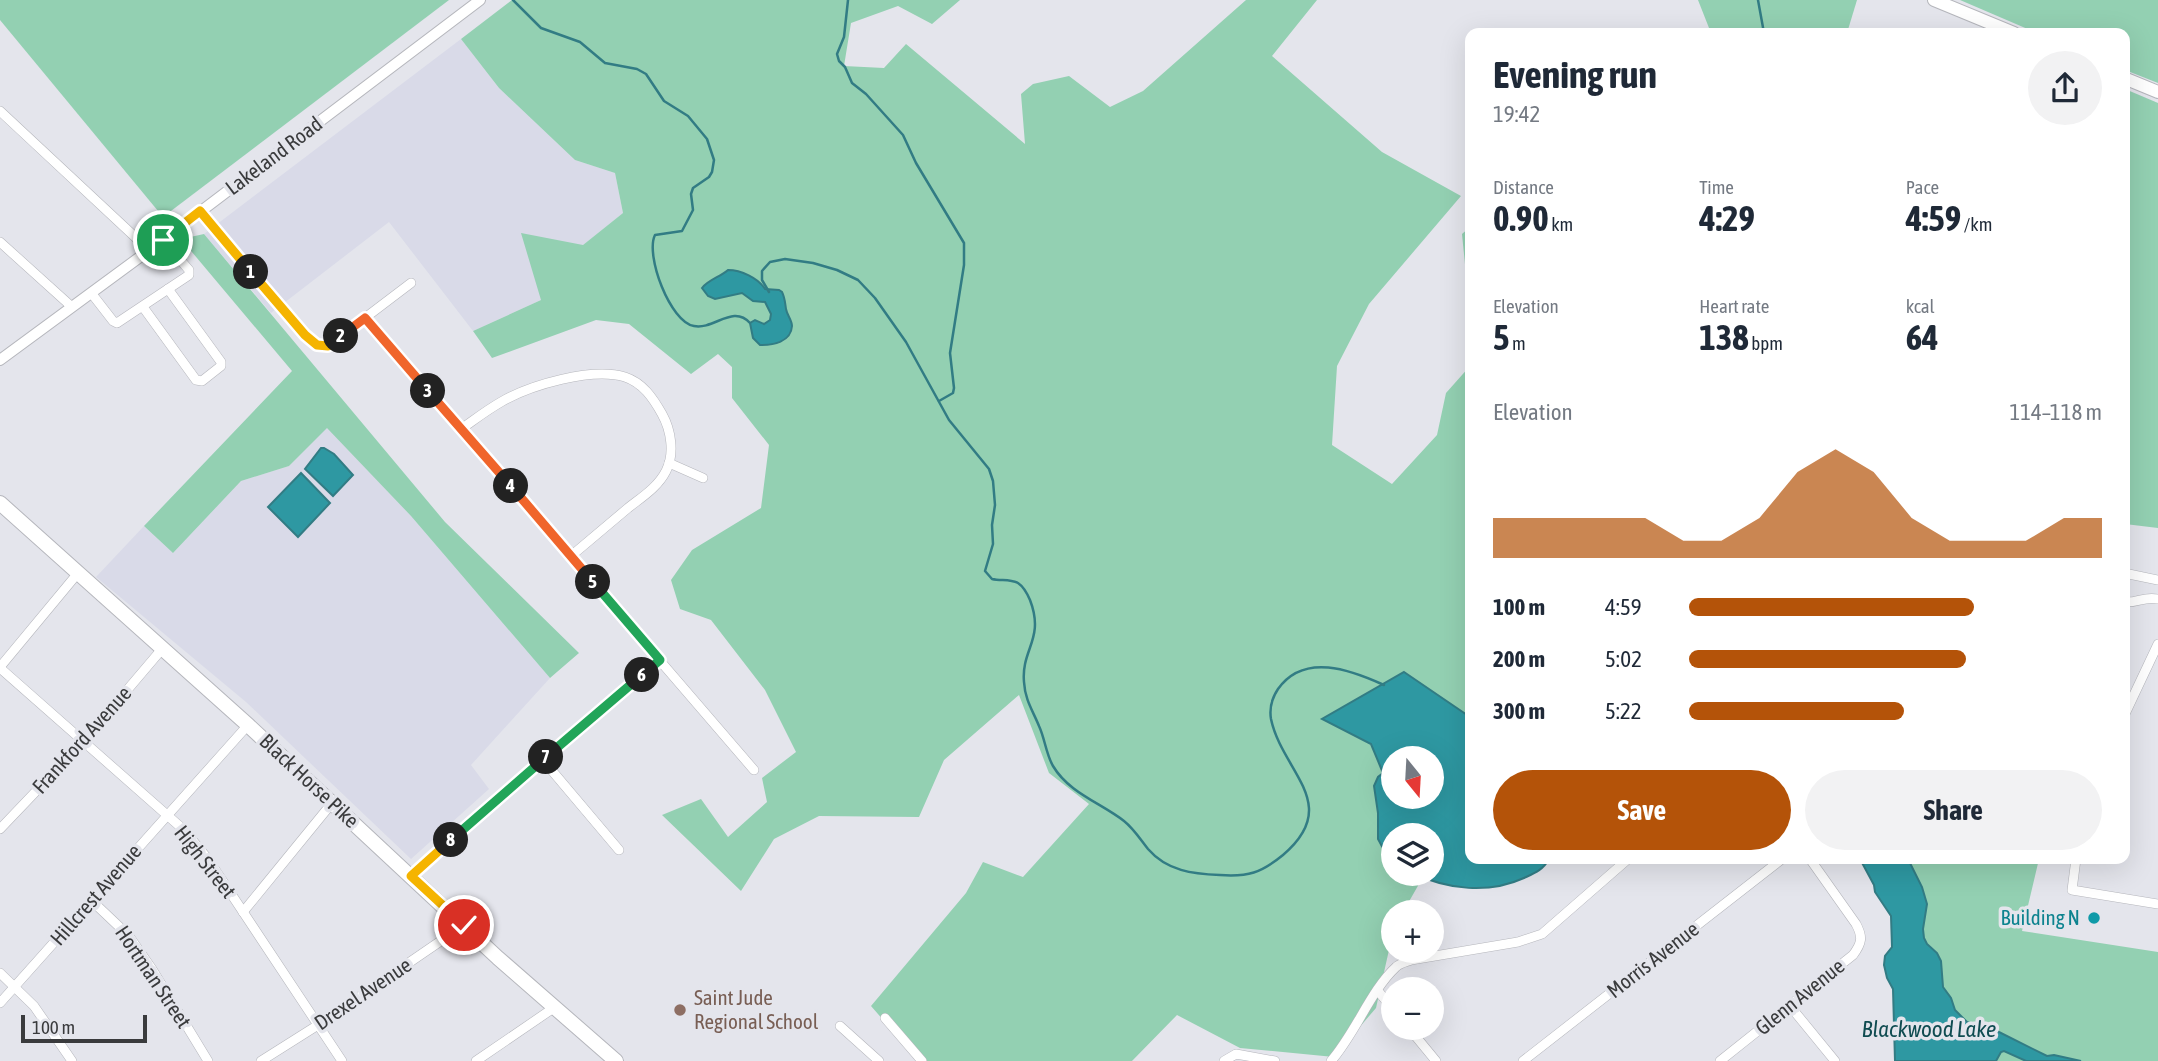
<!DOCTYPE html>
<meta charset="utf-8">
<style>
:root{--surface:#fff;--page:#f2f2f3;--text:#1f2937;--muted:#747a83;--accent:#b45309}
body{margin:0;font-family:"Asap Condensed",sans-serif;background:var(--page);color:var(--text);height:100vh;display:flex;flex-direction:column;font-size:26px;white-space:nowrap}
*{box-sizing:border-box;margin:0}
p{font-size:23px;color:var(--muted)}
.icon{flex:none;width:38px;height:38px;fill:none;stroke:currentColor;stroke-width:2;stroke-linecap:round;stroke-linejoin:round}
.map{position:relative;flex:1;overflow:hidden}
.sheet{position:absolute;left:1465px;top:28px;width:665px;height:836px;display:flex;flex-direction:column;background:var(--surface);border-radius:14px;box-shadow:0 7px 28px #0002}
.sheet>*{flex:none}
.needle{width:46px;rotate:162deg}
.fabs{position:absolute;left:1381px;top:746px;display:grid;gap:14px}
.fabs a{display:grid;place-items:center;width:63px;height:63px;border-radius:50%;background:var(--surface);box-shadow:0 7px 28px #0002;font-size:35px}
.scale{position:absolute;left:21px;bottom:18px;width:126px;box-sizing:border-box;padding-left:7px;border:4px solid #3a3b3d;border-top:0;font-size:19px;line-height:24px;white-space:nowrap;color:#3a3b3d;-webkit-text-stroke:5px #e4e5ec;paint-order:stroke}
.pin{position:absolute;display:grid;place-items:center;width:60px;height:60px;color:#fff;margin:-30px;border:4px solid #fff;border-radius:50%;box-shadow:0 2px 7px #0007}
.km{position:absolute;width:35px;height:35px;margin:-18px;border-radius:50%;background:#222;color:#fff;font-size:19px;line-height:35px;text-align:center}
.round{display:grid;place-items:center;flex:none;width:74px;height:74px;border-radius:37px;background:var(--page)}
.headline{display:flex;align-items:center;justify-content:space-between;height:119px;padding:0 28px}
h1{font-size:38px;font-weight:700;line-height:52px}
.stats{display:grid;grid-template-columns:repeat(3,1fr);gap:10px;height:119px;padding:7px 28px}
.stats div{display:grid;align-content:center}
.stats b{font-size:35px;font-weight:700}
.stats small{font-size:19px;font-weight:400}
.stats p{font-size:19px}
.chart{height:196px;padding:14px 28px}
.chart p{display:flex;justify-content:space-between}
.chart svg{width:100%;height:126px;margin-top:7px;fill:var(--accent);opacity:.7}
.primary-button{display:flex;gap:14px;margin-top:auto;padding:14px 28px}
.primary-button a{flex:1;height:80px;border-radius:42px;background:var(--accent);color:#fff;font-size:28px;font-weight:700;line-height:80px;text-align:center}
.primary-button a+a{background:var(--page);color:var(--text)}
ul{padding:0 28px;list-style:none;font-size:23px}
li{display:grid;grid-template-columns:112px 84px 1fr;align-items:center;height:52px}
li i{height:18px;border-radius:9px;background:var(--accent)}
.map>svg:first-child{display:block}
.built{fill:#d9dae8}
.green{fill:#93d0b2}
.water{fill:#2e98a2;stroke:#327c84;stroke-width:2;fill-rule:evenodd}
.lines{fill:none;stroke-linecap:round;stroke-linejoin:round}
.stream{stroke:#327c84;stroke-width:2.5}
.minor-casing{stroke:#b5b6bc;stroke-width:10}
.tertiary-casing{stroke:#b5b6bc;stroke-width:12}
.secondary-casing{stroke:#b5b6bc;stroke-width:14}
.primary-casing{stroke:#b5b6bc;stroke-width:16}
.minor{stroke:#fff;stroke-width:9}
.tertiary{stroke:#fff;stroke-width:10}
.secondary{stroke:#fff;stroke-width:12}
.primary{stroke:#fff;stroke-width:14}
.split-1-casing{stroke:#fff;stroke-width:14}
.split-2-casing{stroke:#fff;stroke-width:14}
.split-3-casing{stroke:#fff;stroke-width:14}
.split-4-casing{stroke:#fff;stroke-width:14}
.split-5-casing{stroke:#fff;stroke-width:14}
.split-6-casing{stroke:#fff;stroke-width:14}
.split-7-casing{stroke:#fff;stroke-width:14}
.split-8-casing{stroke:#fff;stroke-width:14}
.split-9-casing{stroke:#fff;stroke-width:14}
.split-1{stroke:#f5b400;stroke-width:9}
.split-2{stroke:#f5b400;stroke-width:9}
.split-3{stroke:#f0652b;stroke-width:9}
.split-4{stroke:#f0652b;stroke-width:9}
.split-5{stroke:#f0652b;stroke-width:9}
.split-6{stroke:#22a559;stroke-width:9}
.split-7{stroke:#22a559;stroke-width:9}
.split-8{stroke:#22a559;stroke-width:9}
.split-9{stroke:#f5b400;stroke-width:9}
.culture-dot{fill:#0f9aa8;stroke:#e4e5ec;stroke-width:2.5}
.education-dot{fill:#8d6e63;stroke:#e4e5ec;stroke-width:2.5}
.labels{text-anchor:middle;stroke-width:7;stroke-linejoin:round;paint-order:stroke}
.street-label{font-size:21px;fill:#3a3b3d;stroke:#e4e5ec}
.culture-label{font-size:21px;fill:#0d838f;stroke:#e4e5ec;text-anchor:end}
.education-label{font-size:21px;fill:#785e54;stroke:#e4e5ec;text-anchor:start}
.water-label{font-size:23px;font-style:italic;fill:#104c51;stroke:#e4e5ec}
</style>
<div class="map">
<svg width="2158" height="1061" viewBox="0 0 2158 1061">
<rect width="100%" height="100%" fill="#e4e5ec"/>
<g class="built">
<path d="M461,39l38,49 76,72 40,13 8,40 -40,32 -42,55 -68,31 -84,-109 -118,91 -67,-79z"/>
<path d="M327,427l84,89 139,162 -79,87 18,24 -78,70 -165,-157 -150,-125 48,-51 29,27 68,-72 48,-15z"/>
</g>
<g class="green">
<path d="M0,0h449l-286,217 -163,-197z"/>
<path d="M512,0h448l-28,24 -34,-18 -47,17 -7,43 40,2 22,-24 119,100 -4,-50 12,-10 36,-8 41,31 33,-16 103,-91h71l-45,56 110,96 79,44 -92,108 -32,62 -5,79 60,39 45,-49 9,-42 24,-27v351l-66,-45 -81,47c10,5 42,19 48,26 17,20 22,101 22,128h24l6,4 -20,35h-10v20l-17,76 -42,49 -94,-9 -63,-33 -45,46h-213l-48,-55 95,-113 17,-31 40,15 66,-73 -40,-31 -30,-78 -75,65 -25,57 -100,-1 -45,23 -33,52 -79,-76 39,-16 27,38 39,-35 -5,-24 34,-26 -31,-62 -54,-70 -31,-11 -9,-29 21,-30 69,-42 8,-63 -37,-47v-31l-14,-13 -27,20 -62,-50 -33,-4 -104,38 -19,-27 68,-31 -20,-67 62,12 40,-32 -8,-40 -40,-13 -76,-72 -38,-49z"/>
<path d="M1698,0h159l-10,33h-136z"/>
<path d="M1960,0h198v83l-33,-13 -1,-37h-87z"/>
<path d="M2125,89l33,14v425l-33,-4z"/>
<path d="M1470,227v87l-8,-80z"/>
<path d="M204,234l241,288 134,131 -29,25 -139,-162 -84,-88 -38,38 -48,15 -68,72 -29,-27 148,-155 -111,-132z"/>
<path d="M1908,859h131l-17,72 136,21v109h-262z"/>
</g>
<g class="water">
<path d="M728,270c13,0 30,8 37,19l14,1 3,2c3,6 3,11 4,17 1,6 6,11 6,17 -1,16 -19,19 -32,19l-7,-7 -3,-15 5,-3 9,4 6,-4 1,-6 -6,-12 -12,-1 -11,-8 -27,6 -7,-3 -6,-8c6,-8 18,-11 26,-18z"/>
<path d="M321,448h3l10,6 19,21 -20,21 -28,-27z"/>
<path d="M301,473l29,30 -32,34 -30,-30z"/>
<path d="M1404,672l66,45v142h79c-6,11 -14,14 -25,19 -35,16 -76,12 -111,-5h19v-38h-39v26l-7,-7 -8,-15v-26l-4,-27 4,-9 5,-4 -12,-29 -49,-25zM1393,758h39v38h-39z"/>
<path d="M1860,859h48l14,28 5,17 -4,25 1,9 3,6 10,9 4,8 2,26 8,11 4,12 12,12 32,10 48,24 7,-1 27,6h-55l-22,-10 -3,1 -5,9h-101l-2,-72 -6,-11 -3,-13 1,-9 7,-9 -1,-31 -16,-24 -1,-7z"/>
</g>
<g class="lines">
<g class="stream">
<path d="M513,0l28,28 39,14 25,21 32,6 9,5 18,27 24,15 19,23 7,21 -2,12 -3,5 -16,11 -2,6 2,16 -11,21 -27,4c-10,20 15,87 39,91 20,4 39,-22 56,-3"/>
<path d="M848,0l-4,37 -7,17 2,7 6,6 7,16 14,11 37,41 13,28 48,80v22l-14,88 4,35 -1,5 -14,8"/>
<path d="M1758,0l6,33"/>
<path d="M769,292l-7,-12v-9l8,-9 15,-3 28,4 24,7 21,10 17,18 31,44 43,78 40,49 4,12 2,24 -3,20 1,19 -8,27 7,8c9,2 18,0 26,4 6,4 9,10 12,17 15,39 -9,49 -6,82 1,18 9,29 15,44 6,13 7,28 14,40 16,27 48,37 71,55 10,8 16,18 24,28 19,22 45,25 72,26 28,2 41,-2 63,-20 60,-51 -1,-83 -12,-136 -2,-12 1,-21 7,-30 26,-37 73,-19 106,-4"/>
</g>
<defs>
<g id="minor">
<path d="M0,111l149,139"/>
<path d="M200,211l105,124 12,10 11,1 83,-63"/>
<path d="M0,242l72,65"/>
<path d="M92,294l21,27 4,2 72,-48v-5l-26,-30"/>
<path d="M143,307l53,73 6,1 19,-15v-4l-53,-73"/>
<path d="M365,318l389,452"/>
<path d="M461,429c13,-9 26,-19 40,-27 29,-17 91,-35 124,-25 18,6 28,21 37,37 9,16 13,40 4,57 -8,16 -24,26 -38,37 -19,16 -38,32 -57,48"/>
<path d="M669,463l34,15"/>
<path d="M2124,573l34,7"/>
<path d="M2124,602c15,1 19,-6 34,-3"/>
<path d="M0,667l78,-94"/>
<path d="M0,668l184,162 24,29 134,202"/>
<path d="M2124,716l34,-72"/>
<path d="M543,760l76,90"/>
<path d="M0,829l83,-87 79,-93"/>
<path d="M2076,859l-4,31 86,14"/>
<path d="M411,876l67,-61 182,-155"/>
<path d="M91,900l38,36 23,33 56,92"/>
<path d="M243,912l89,-109"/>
<path d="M0,973l34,33 38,55"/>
<path d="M1378,991l15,18"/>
<path d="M0,1003l248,-278"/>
<path d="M1790,1006l45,55"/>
<path d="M885,1018l37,43"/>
<path d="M840,1026l39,35"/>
<path d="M1408,1027l28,34"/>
<path d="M261,1061l57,-36 146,-100"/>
<path d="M476,1061l79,-54"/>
<path d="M1224,1061l12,-7 39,7"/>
<path d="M1331,1061c24,-27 40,-71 65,-94 4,-4 10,-5 15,-7l107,-18 24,-8 86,-75"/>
<path d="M1523,1061l259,-202"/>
<path d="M1720,1061l133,-106c9,-12 10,-18 3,-31l-46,-65"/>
</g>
<path id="tertiary" d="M0,360l163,-120 317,-240"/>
<g id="secondary">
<path d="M1934,0l80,33"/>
<path d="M2124,78l34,14"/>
</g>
<path id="primary" d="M0,503l248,222 250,233 118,103"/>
</defs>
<use href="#minor" class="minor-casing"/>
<use href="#tertiary" class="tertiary-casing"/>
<use href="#secondary" class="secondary-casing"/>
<use href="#primary" class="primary-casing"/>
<use href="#minor" class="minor"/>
<use href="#tertiary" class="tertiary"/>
<use href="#secondary" class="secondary"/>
<use href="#primary" class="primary"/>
</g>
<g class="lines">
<defs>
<path id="split-1" d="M163,240l37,-29 51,61"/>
<path id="split-2" d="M251,272l54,63 12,10 11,1 13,-10"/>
<path id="split-3" d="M341,336l24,-18 63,73"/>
<path id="split-4" d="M428,391l83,95"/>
<path id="split-5" d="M511,486l82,96"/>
<path id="split-6" d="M593,582l67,78 -18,15"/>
<path id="split-7" d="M546,757l96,-82"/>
<path id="split-8" d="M451,840l95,-83"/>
<path id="split-9" d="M451,840l-40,36 53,49"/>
</defs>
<use href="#split-1" class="split-1-casing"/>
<use href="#split-2" class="split-2-casing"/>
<use href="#split-3" class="split-3-casing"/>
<use href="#split-4" class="split-4-casing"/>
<use href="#split-5" class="split-5-casing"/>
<use href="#split-6" class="split-6-casing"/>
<use href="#split-7" class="split-7-casing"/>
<use href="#split-8" class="split-8-casing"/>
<use href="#split-9" class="split-9-casing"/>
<use href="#split-1" class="split-1"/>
<use href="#split-2" class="split-2"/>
<use href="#split-3" class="split-3"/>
<use href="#split-4" class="split-4"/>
<use href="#split-5" class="split-5"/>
<use href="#split-6" class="split-6"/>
<use href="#split-7" class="split-7"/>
<use href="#split-8" class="split-8"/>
<use href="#split-9" class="split-9"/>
</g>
<circle class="culture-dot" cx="2094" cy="918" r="7"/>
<circle class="education-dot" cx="680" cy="1010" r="7"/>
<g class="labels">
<g class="street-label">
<text transform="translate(274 156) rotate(-37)" y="7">Lakeland Road</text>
<text transform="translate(82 740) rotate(-48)" y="7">Frankford Avenue</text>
<text transform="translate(309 781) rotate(43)" y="7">Black Horse Pike</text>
<text transform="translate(205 862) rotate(52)" y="7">High Street</text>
<text transform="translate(96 895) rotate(-49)" y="7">Hillcrest Avenue</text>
<text transform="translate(1653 960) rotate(-38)" y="7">Morris Avenue</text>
<text transform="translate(153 977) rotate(56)" y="7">Hortman Street</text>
<text transform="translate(363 994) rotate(-34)" y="7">Drexel Avenue</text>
<text transform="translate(1800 997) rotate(-39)" y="7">Glenn Avenue</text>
</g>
<g class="culture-label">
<text x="2080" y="925">Building N</text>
</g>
<g class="education-label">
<text x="694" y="1005">Saint Jude<tspan x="694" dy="24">Regional School</tspan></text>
</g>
<g class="water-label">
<text x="1929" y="1037">Blackwood Lake</text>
</g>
</g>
</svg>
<div class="fabs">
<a><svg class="needle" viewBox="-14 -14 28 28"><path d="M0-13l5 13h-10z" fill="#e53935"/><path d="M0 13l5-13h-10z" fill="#747a83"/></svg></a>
<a><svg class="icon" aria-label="layers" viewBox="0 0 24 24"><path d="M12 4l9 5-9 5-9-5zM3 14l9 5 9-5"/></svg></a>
<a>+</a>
<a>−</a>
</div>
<div class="scale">100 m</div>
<div class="pin" style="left:163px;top:240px;background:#1e9e55"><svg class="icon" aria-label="arrive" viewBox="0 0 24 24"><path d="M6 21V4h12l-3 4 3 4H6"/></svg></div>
<div class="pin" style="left:464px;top:925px;background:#d93025"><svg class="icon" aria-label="check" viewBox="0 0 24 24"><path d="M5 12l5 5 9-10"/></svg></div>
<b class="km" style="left:251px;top:272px">1</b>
<b class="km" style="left:341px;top:336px">2</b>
<b class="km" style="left:428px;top:391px">3</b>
<b class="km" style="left:511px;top:486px">4</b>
<b class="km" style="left:593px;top:582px">5</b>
<b class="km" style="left:642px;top:675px">6</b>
<b class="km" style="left:546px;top:757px">7</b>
<b class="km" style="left:451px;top:840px">8</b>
<section class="sheet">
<div class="headline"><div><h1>Evening run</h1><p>19:42</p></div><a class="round"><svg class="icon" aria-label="share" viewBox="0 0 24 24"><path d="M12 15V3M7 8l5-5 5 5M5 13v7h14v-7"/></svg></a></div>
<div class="stats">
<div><p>Distance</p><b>0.90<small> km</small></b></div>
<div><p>Time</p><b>4:29</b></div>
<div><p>Pace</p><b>4:59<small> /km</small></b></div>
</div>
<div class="stats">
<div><p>Elevation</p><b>5<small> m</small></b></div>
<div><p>Heart rate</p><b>138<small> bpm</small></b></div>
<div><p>kcal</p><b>64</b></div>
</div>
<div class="chart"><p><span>Elevation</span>114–118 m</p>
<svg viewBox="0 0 160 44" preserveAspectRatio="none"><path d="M0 44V30L10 30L20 30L30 30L40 30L50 38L60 38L70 30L80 14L90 6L100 14L110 30L120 38L130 38L140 38L150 30L160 30V44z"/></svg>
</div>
<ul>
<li><b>100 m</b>4:59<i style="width:69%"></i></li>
<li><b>200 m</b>5:02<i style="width:67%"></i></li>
<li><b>300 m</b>5:22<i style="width:52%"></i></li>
</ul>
<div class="primary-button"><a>Save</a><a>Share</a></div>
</section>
</div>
